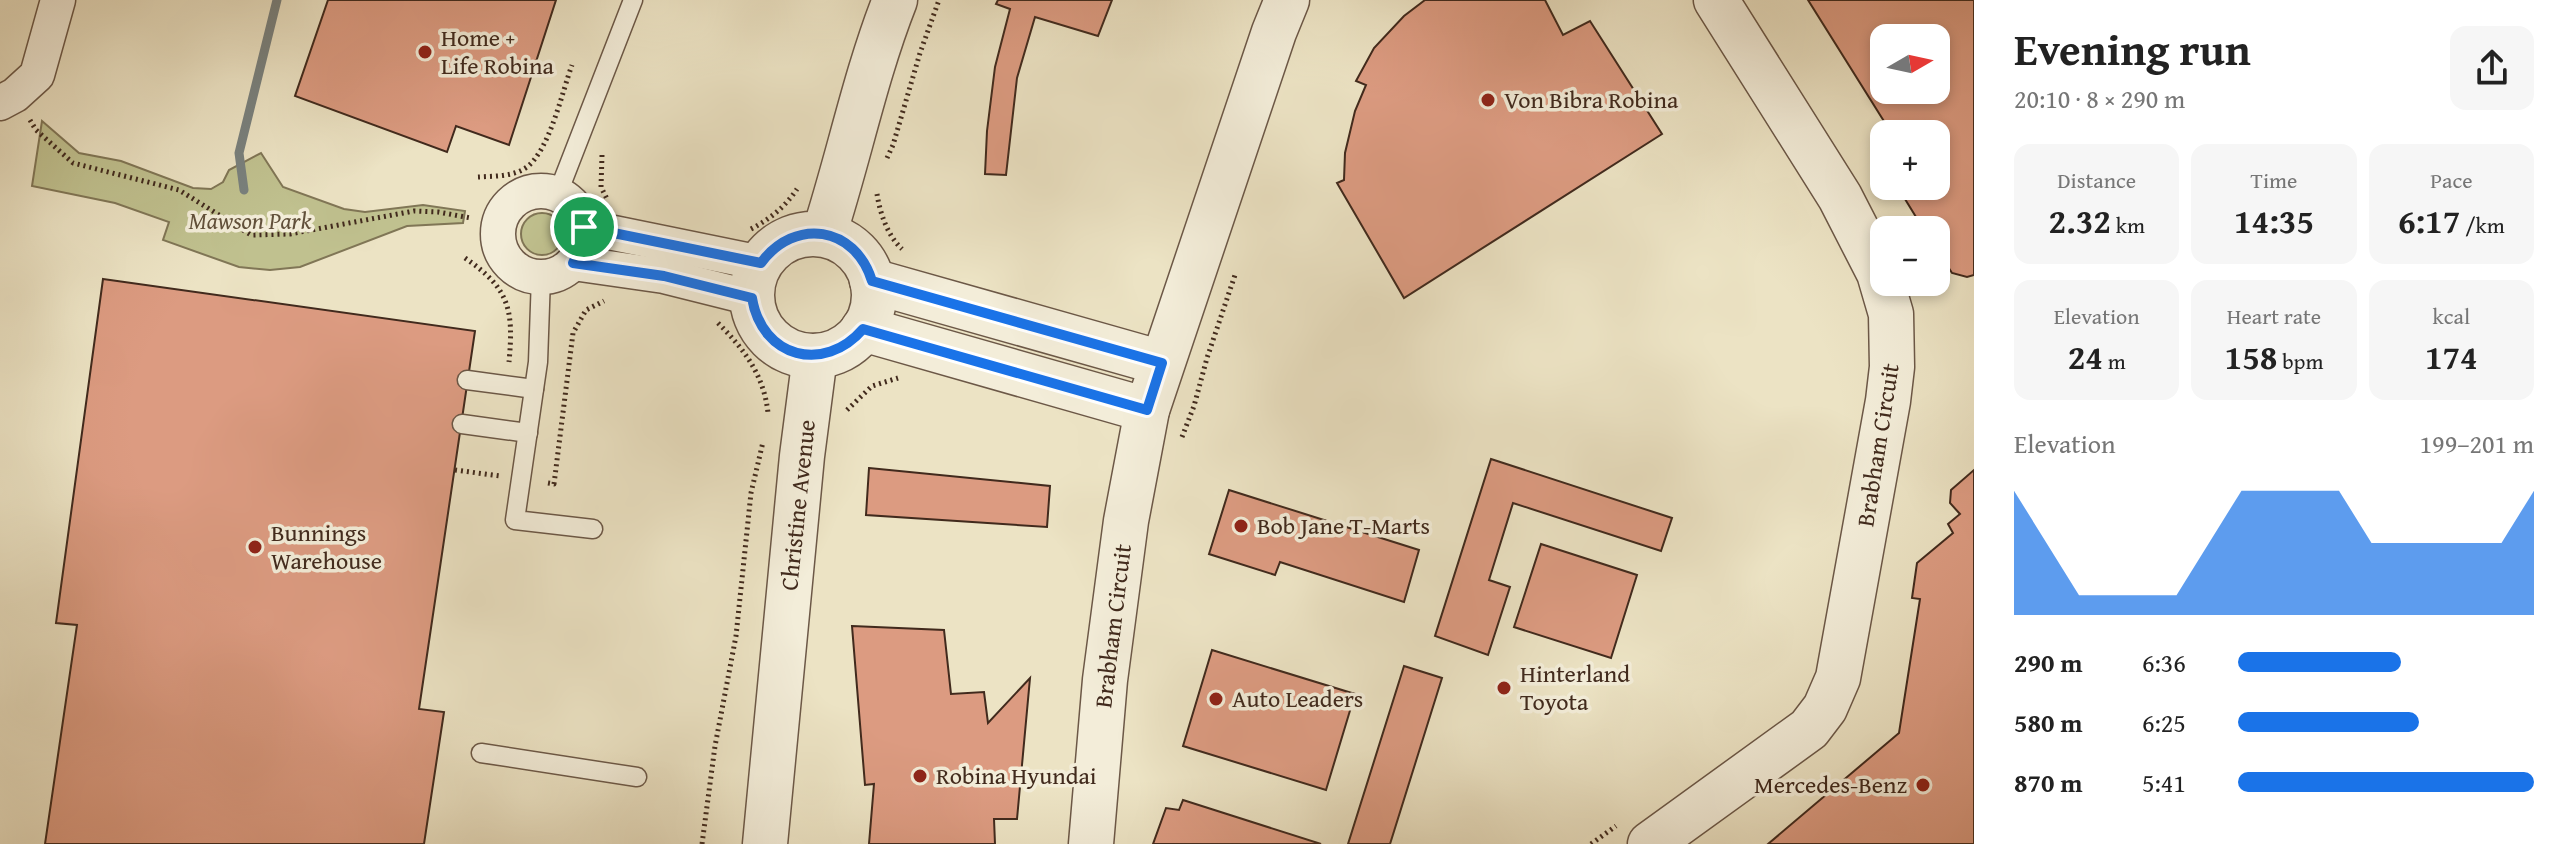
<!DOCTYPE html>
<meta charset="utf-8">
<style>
:root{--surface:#fff;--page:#f6f6f6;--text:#222;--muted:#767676;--accent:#1a73e8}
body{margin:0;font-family:"Gentium Book Plus",serif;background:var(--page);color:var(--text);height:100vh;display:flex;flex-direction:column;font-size:30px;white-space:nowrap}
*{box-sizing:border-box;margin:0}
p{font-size:26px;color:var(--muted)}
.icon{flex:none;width:44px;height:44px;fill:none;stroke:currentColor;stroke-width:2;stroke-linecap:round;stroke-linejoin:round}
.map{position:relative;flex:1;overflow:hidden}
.details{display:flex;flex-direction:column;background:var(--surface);width:600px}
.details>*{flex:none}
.needle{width:52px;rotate:81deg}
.tools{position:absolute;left:1870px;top:24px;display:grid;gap:16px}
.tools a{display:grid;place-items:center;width:80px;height:80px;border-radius:16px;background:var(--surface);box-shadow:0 4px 12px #0003;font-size:40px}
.pin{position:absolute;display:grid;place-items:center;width:68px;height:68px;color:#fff;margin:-34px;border:4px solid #fff;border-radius:50%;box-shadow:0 2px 8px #0007}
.round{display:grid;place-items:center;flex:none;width:84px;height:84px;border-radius:16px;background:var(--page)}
.head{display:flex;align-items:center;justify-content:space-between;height:136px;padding:0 40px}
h1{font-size:44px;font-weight:700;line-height:60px}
.figures{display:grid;grid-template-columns:repeat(3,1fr);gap:12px;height:136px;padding:8px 40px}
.figures div{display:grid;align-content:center;border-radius:16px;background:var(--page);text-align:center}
.figures b{font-size:34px;font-weight:700}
.figures small{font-size:22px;font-weight:400}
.figures p{font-size:22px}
.chart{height:224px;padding:16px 40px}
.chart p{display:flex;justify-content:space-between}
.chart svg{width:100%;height:144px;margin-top:8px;fill:var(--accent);opacity:.7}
ul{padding:0 40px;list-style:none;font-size:26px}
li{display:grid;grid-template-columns:128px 96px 1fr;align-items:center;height:60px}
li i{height:20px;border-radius:10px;background:var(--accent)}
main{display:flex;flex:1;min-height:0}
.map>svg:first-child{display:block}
.green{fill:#c0c18f;stroke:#807656;stroke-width:2}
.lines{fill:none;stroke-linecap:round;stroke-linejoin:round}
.stream{stroke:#79817e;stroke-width:9}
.building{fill:#dc9b81;stroke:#412a1d;stroke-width:2;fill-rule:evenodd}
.service-casing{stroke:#6c5847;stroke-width:21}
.minor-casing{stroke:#6c5847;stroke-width:37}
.tertiary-casing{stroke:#6c5847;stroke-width:47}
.path{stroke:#412a1d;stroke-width:5;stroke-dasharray:2 4;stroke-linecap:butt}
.service{stroke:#f3edd9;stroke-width:18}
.minor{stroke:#f3edd9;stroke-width:34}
.tertiary{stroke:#f3edd9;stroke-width:44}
.route-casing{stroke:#fff;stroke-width:16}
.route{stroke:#1a73e8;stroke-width:10}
.poi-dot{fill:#8f2418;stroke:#f3edd9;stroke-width:3}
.labels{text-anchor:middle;stroke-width:7;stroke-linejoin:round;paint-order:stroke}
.poi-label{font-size:24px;fill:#412a1d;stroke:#f3edd9;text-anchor:start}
.park-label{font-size:24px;font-style:italic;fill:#61503a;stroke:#f3edd9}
.street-label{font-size:24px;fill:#412a1d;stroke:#f3edd9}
</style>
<main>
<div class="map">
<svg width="1974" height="844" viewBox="0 0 1974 844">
<rect width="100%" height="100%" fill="#ece3c4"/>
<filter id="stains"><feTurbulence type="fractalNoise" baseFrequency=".0025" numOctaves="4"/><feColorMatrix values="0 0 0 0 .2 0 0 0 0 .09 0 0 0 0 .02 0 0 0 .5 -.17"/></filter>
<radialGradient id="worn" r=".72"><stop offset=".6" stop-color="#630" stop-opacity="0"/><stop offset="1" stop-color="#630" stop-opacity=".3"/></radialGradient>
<g class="green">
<path d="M42,121l37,32 42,8 72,27 18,1 12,-7 6,-12 32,-17 22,34 61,22 21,3 58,-7 42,6 -2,12 -56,3 -107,41 -30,3 -31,-3 -76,-27 6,-18 -54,-19 -83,-17z"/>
<circle cx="542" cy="234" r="21"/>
</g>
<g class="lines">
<path class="stream" d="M244,190l-5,-37 38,-153"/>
</g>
<g class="building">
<path d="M328,0h228l-47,145 -53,-19 -9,26 -152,-56z"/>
<path d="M998,0h114l-14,36 -63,-19 -18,61 -11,97 -21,-1 2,-43 8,-64 15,-58 -14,-5z"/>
<path d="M1425,0h120l18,35 27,-14 72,113 -258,164 -67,-115 7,-3 1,-27 10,-42 11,-26 -10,-4 18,-33 30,-32z"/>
<path d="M1808,0h166v275l-7,2 -15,-4 -16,-25v-18h-12l-27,-44h39v-52h-44zM1884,38h52v52h-52z"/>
<path d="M103,279l372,52 -56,378 25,3 -20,132h-379l32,-219 -21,-2z"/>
<path d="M1491,459l181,59 -11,33 -148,-48 -24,77 21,7 -22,68 -53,-19z"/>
<path d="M869,468l181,18 -3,41 -181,-12z"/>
<path d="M1974,470v374h-206l131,-111 21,-134 -8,-1 5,-35 36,-30 -5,-9 12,-10 -10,-11 1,-13z"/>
<path d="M1229,490l190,60 -15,52 -124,-40 -5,13 -66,-21z"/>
<path d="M1541,544l96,31 -26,83 -97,-31z"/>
<path d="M852,626l92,4 7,64 33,-2 4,31 42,-45 -13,141h-23l1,25h-126l5,-60 -9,1z"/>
<path d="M1212,650l143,44 -29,96 -143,-44z"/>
<path d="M1404,666l38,12 -52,166h-42z"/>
<path d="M1183,800l138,44h-168l13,-36 13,2z"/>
</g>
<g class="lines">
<defs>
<g id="service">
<path d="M558,193l75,-193"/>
<path d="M541,277l-3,85 -23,158 78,9"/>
<path d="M467,380l67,9"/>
<path d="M462,424l66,9"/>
<path d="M481,753l156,24"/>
</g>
<g id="minor">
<path d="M0,103l15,-8 22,-20 21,-75"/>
<circle cx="541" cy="234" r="43"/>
<path d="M584,227l177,36"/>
<path d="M573,263l91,13 88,22"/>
</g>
<g id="tertiary">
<path d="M824,234c25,-77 41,-158 71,-234"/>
<circle cx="813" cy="295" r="61"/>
<path d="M872,281l290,82"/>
<path d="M863,329l284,81"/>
<path d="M765,844l37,-388 13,-100"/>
<path d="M1091,844l14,-164 21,-159 21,-111 127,-378 13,-32"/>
<path d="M1650,844l159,-115 16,-21 13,-30 50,-277 4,-34 -1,-53 -12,-41 -39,-76 -124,-197"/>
</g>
</defs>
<use href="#service" class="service-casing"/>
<use href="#minor" class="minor-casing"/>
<use href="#tertiary" class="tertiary-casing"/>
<g class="path">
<path d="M30,120l6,10 37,33 106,27 72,45 39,-1 124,-23 24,1 33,6"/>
<path d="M602,155l-1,32 6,12"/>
<path d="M887,158l6,-13 27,-92 19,-53"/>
<path d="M478,177c16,-1 35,0 49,-10 23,-18 35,-75 45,-102"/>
<path d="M877,194c3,20 11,42 25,55"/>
<path d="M751,229c19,-10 34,-22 46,-40"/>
<path d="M465,258c44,30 49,51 44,104"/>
<path d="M718,323c26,26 46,52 50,90"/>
<path d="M847,410l25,-24 26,-8"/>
<path d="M1182,437l12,-31 13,-48 28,-83"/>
<path d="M455,470l45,6"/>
<path d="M548,483l6,1 19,-151 13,-23 18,-9"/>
<path d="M702,844l13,-98 21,-110 15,-143 12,-51"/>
<path d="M1591,844l25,-18"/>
</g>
<use href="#service" class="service"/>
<use href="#minor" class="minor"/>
<use href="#tertiary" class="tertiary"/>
</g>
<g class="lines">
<defs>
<path id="route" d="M584,227l177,36c34,-46 94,-37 111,18l290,82 -15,47 -284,-81c-39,45 -101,29 -111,-31l-88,-22 -91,-13 10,-22z"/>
</defs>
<use href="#route" class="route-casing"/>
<use href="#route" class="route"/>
</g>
<g class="poi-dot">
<circle cx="425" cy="52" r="8"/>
<circle cx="1488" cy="100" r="8"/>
<circle cx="1241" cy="526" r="8"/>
<circle cx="255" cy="547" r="8"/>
<circle cx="1504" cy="688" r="8"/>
<circle cx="1216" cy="699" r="8"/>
<circle cx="920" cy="776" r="8"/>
<circle cx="1923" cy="785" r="8"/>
</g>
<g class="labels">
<g class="poi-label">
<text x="441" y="46">Home +<tspan x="441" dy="28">Life Robina</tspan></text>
<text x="1504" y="108">Von Bibra Robina</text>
<text x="1257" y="534">Bob Jane T-Marts</text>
<text x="271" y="541">Bunnings<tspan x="271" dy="28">Warehouse</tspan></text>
<text x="1520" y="682">Hinterland<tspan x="1520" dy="28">Toyota</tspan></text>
<text x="1232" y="707">Auto Leaders</text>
<text x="936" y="784">Robina Hyundai</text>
<text x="1907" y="793" text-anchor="end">Mercedes-Benz</text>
</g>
<g class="park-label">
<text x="250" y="229">Mawson Park</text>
</g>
<g class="street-label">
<text transform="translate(1878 445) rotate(-81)" y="8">Brabham Circuit</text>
<text transform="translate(798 505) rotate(-84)" y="8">Christine Avenue</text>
<text transform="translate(1113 626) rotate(-83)" y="8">Brabham Circuit</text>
</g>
</g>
<rect width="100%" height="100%" filter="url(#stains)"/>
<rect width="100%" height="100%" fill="url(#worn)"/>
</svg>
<div class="tools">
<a><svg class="needle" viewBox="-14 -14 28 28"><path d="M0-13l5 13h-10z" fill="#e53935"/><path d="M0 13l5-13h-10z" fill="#767676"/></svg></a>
<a>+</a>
<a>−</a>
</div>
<div class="pin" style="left:584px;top:227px;background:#1e9e55"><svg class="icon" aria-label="arrive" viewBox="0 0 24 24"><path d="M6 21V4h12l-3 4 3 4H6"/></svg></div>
</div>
<section class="details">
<div class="head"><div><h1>Evening run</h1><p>20:10 · 8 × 290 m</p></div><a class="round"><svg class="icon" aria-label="share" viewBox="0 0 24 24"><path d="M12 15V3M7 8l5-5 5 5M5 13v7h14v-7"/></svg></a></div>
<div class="figures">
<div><p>Distance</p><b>2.32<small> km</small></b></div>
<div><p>Time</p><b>14:35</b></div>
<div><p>Pace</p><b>6:17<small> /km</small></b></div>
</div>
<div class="figures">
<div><p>Elevation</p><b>24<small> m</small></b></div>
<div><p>Heart rate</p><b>158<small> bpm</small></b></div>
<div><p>kcal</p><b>174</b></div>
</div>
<div class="chart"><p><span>Elevation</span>199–201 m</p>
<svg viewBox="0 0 160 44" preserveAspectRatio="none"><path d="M0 44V6L10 22L20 38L30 38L40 38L50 38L60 22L70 6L80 6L90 6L100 6L110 22L120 22L130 22L140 22L150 22L160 6V44z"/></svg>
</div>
<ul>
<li><b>290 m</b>6:36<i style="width:55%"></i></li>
<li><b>580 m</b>6:25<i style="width:61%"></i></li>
<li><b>870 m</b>5:41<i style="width:100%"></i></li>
</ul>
</section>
</main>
